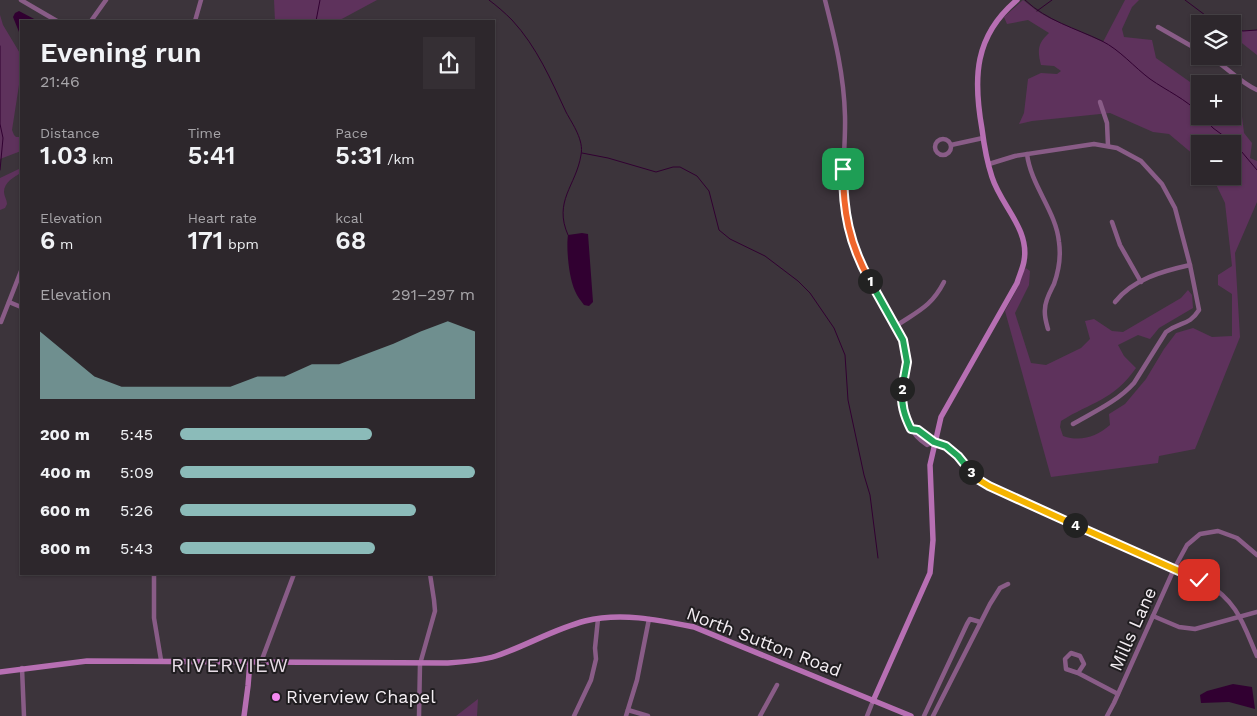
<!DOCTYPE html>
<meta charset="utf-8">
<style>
:root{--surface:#2d272c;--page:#352f34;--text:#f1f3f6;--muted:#a7a5a9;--line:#484448;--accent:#8bbbb9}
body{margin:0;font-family:"Work Sans",sans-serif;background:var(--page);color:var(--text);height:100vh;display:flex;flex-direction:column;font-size:19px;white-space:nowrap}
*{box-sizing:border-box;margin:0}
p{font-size:16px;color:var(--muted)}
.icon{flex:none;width:28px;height:28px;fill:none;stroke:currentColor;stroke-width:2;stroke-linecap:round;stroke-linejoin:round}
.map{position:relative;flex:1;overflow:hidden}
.sheet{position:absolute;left:20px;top:20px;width:475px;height:555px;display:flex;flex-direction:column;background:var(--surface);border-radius:0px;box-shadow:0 1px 4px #0004,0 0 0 1px var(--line)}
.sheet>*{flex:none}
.controls{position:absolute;left:1191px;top:15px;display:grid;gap:10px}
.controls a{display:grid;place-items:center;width:50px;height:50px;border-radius:0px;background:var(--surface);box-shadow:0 1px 4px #0004,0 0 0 1px var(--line);font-size:25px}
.pin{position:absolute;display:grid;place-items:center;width:42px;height:42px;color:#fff;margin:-21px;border-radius:10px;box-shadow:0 2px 8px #0006}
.km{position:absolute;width:25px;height:25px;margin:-12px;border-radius:50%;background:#222;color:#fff;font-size:14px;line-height:25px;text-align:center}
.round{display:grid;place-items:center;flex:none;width:52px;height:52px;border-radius:0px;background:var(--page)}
.overview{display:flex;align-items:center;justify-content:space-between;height:85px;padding:0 20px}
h1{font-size:28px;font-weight:600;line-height:38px}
.figures{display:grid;grid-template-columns:repeat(3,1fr);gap:8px;height:85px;padding:5px 20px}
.figures div{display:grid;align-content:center}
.figures b{font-size:25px;font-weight:600}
.figures small{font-size:14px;font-weight:400}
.figures p{font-size:14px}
.chart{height:140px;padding:10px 20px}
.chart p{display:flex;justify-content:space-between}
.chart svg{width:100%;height:90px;margin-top:5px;fill:var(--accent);opacity:.7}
ul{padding:0 20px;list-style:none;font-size:16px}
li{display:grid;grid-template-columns:80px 60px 1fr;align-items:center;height:38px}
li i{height:12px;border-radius:6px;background:var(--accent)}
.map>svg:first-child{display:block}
.green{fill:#5e325c}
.water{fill:#310031}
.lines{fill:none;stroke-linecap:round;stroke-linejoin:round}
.stream{stroke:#310031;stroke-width:1}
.street{stroke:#895c87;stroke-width:4.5}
.secondary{stroke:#b76fb3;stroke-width:5.5}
.split-1-casing{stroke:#fff;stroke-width:10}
.split-2-casing{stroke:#fff;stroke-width:10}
.split-3-casing{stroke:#fff;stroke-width:10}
.split-4-casing{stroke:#fff;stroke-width:10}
.split-5-casing{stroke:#fff;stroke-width:10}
.split-1{stroke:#f0652b;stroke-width:6}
.split-2{stroke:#22a559;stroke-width:6}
.split-3{stroke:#22a559;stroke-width:6}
.split-4{stroke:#f5b400;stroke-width:6}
.split-5{stroke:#f5b400;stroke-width:6}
.poi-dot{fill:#f489f0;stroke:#201d20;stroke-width:2}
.labels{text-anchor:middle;stroke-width:4;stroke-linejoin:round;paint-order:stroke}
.street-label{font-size:18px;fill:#f4eef3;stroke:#201d20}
.poi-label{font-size:18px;fill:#f4eef3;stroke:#201d20;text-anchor:start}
.quarter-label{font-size:20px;letter-spacing:1px;fill:#e7dde6;stroke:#201d20}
</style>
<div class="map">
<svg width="1257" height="716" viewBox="0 0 1257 716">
<rect width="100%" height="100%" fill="#3c343b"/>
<g class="green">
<path d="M274,0h103l-39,21h-63z"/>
<path d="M1023,0l14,11 12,7 54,24 22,-42h14l-7,7 -10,22 2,8 28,3 4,18 44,31v27h32l1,-7 9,7 2,17 8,10 -2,15 7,3v41l-22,51 5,84 -45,112 -36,7 -1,7 -107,14 -46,-166 13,-24 5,-16 3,-3 4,3 -1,14 -14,28 16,50 15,2 35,-17 9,-9 -5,-18 9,-2 18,12 11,1 58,-34 7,-8 4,5 1,13 -34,20 -9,11 -12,-4 -20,10 6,11 12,12c-23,33 -45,34 -75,53l-1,6 3,9c18,6 33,1 47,-11l-1,-11 16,-10 21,-25 18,-30 12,-16 17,-5 19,9 20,-1v-42l-14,-9v-10l14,-9 -7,-63 -13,-27h20v-32h-32v16l-31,-26 -16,-2 -43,-19 -78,8 -13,3 5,-11 4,-34 13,-6 16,1 4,-3 -7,-5 -13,-1c-4,-15 -3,-22 8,-32l-21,-13 -21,4 -3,-7z"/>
<path d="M0,15l3,10 18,30v17l-9,58 2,5 2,2h5v14l-21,8z"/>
<path d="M1233,28l10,3 14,-1v25l-24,-19z"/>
<path d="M21,168v5c-7,4 -17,9 -17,19 0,4 3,8 3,12l-2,4 -5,2v-32z"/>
<path d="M478,699l-1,17h-21z"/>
</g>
<g class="water">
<path d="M19,11l19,10h-17v16l-8,-20 2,-4z"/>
<path d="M582,233l6,1 5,68 -4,4 -5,-1c-3,-4 -7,-9 -9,-14 -6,-13 -9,-42 -7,-56z"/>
<path d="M1233,684l19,3 3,22 -26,-7 -28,1 -1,-8 7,-4z"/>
</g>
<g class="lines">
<g class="stream">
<path d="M489,0c8,6 16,13 23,20 25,27 39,60 54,92 7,13 18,28 15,43 -5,31 -28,46 -13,80"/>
<path d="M1025,0c22,21 50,28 77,41 18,9 32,26 48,38 17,12 36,20 50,35"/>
<path d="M1185,0l20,15 16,9"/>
<path d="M1037,11l15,-11"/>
<path d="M316,21l4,-21"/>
<path d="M1232,28l11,3 14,-1"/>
<path d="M0,46v78l3,14 -3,32"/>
<path d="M1202,116l11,12 23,17 21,25"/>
<path d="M582,153l26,5 48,14 17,-5h7l17,9 12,15 10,39 11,9 35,17 33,25 12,12 24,35 11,27 3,45 16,75 6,20 8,63"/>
</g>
<g class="street">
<path d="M21,0l36,21"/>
<path d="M825,0c10,39 19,75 20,116 1,35 -6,70 2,106 7,33 24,60 40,89 7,12 16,24 19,37 5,31 -14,44 4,78 5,9 8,13 17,19l7,-3"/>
<path d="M91,21l15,-21"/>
<path d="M195,21l6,-21"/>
<path d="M1158,27l42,24"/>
<path d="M1209,56c17,10 30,26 48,34"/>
<path d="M1100,102l7,21 1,23"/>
<circle cx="943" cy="147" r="8"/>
<path d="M951,145l32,-7"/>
<path d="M1027,154c4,32 29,57 32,88 2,14 0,28 -5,42 -4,8 -9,16 -9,25 -1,7 1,13 3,20"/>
<path d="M989,164l26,-8 79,-12 23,4 24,13 21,23 13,24 15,57 9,45c-10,16 -18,11 -33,22l-32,51c-16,18 -40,29 -61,41"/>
<path d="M1112,222l8,23 21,37"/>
<path d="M9,302l12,5"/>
<path d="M1115,302c18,-23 48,-31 75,-37"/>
<path d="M1,322l20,-51"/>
<path d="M896,326c22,-15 35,-19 48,-44"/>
<path d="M911,429c10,2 15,10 24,14 9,4 16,6 23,14 12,11 16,21 31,29l217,97c32,19 37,41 51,73"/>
<path d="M154,574v44l7,42"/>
<path d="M1153,616l26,11 16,2 62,-17"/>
<path d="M261,662l33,-88"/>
<path d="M22,668l2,48"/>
<path d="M1078,673l-12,-4 -1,-10 6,-6 9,3 4,8 -6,9 40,21"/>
<path d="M628,710l20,6"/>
<path d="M419,716l1,-52 15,-53 -1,-11 -4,-26"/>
<path d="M574,716l17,-36 5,-21 -1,-11 3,-29"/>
<path d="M626,716l11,-36 12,-61"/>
<path d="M760,716l17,-31"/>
<path d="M867,716l6,-15"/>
<path d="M924,716l43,-92 3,-5 10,3"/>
<path d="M933,716l57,-112 10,-16 8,-4"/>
<path d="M1107,716l7,-13 60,-134 13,-24 13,-11 18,-3 19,7 20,17"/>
</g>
<g class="secondary">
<path d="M0,672l87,-11 360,2c16,-1 33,-2 49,-7 30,-10 58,-27 89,-35 36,-9 74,-1 109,6l217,89"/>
<path d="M873,701l57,-128 3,-33 -3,-75 11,-48 76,-134c2,-7 6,-15 7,-22 6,-32 -23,-55 -32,-84 -5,-15 -8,-32 -10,-48 -9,-51 -8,-93 35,-129"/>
<path d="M244,716l4,-30 2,-25"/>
</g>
</g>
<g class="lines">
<defs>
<path id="split-1" d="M843,169c0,42 6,75 27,112"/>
<path id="split-2" d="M870,281l33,59 4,22 -5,27"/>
<path id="split-3" d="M902,389c-1,15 2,26 9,40l7,1 16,12 12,4 12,10 13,16"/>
<path id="split-4" d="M971,472l8,8 10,6 86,39"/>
<path id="split-5" d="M1075,525l124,55"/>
</defs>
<use href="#split-1" class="split-1-casing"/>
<use href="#split-2" class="split-2-casing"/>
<use href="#split-3" class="split-3-casing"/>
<use href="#split-4" class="split-4-casing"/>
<use href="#split-5" class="split-5-casing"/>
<use href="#split-1" class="split-1"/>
<use href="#split-2" class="split-2"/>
<use href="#split-3" class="split-3"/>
<use href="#split-4" class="split-4"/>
<use href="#split-5" class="split-5"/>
</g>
<circle class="poi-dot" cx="276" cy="697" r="5"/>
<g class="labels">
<g class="street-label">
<text transform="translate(1133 629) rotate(-66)" y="6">Mills Lane</text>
<text transform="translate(764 642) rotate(21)" y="6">North Sutton Road</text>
</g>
<g class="poi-label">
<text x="286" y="703">Riverview Chapel</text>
</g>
<g class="quarter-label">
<text x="230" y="672">RIVERVIEW</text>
</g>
</g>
</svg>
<div class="controls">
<a><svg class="icon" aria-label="layers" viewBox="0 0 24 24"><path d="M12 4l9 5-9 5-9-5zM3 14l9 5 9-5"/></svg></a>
<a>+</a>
<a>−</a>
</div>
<div class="pin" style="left:843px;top:169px;background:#1e9e55"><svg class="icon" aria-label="arrive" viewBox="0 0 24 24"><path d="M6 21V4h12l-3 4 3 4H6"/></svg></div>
<div class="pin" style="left:1199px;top:580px;background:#d93025"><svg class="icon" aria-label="check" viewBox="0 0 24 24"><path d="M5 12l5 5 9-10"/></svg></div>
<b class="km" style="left:870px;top:281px">1</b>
<b class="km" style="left:902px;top:389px">2</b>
<b class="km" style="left:971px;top:472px">3</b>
<b class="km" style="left:1075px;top:525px">4</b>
<section class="sheet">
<div class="overview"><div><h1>Evening run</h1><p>21:46</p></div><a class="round"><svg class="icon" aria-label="share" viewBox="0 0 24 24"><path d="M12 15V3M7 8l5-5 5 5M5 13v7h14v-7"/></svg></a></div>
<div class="figures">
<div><p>Distance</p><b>1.03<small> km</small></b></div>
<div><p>Time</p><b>5:41</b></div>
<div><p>Pace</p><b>5:31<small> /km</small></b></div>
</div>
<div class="figures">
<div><p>Elevation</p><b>6<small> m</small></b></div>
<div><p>Heart rate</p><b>171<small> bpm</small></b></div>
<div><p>kcal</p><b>68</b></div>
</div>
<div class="chart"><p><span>Elevation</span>291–297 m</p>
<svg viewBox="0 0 160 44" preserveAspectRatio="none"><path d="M0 44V11L10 22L20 33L30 38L40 38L50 38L60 38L70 38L80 33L90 33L100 27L110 27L120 22L130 17L140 11L150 6L160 11V44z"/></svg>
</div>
<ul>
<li><b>200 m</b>5:45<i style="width:65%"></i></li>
<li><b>400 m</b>5:09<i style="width:100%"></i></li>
<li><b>600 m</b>5:26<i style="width:80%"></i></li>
<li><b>800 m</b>5:43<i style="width:66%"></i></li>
</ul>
</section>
</div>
